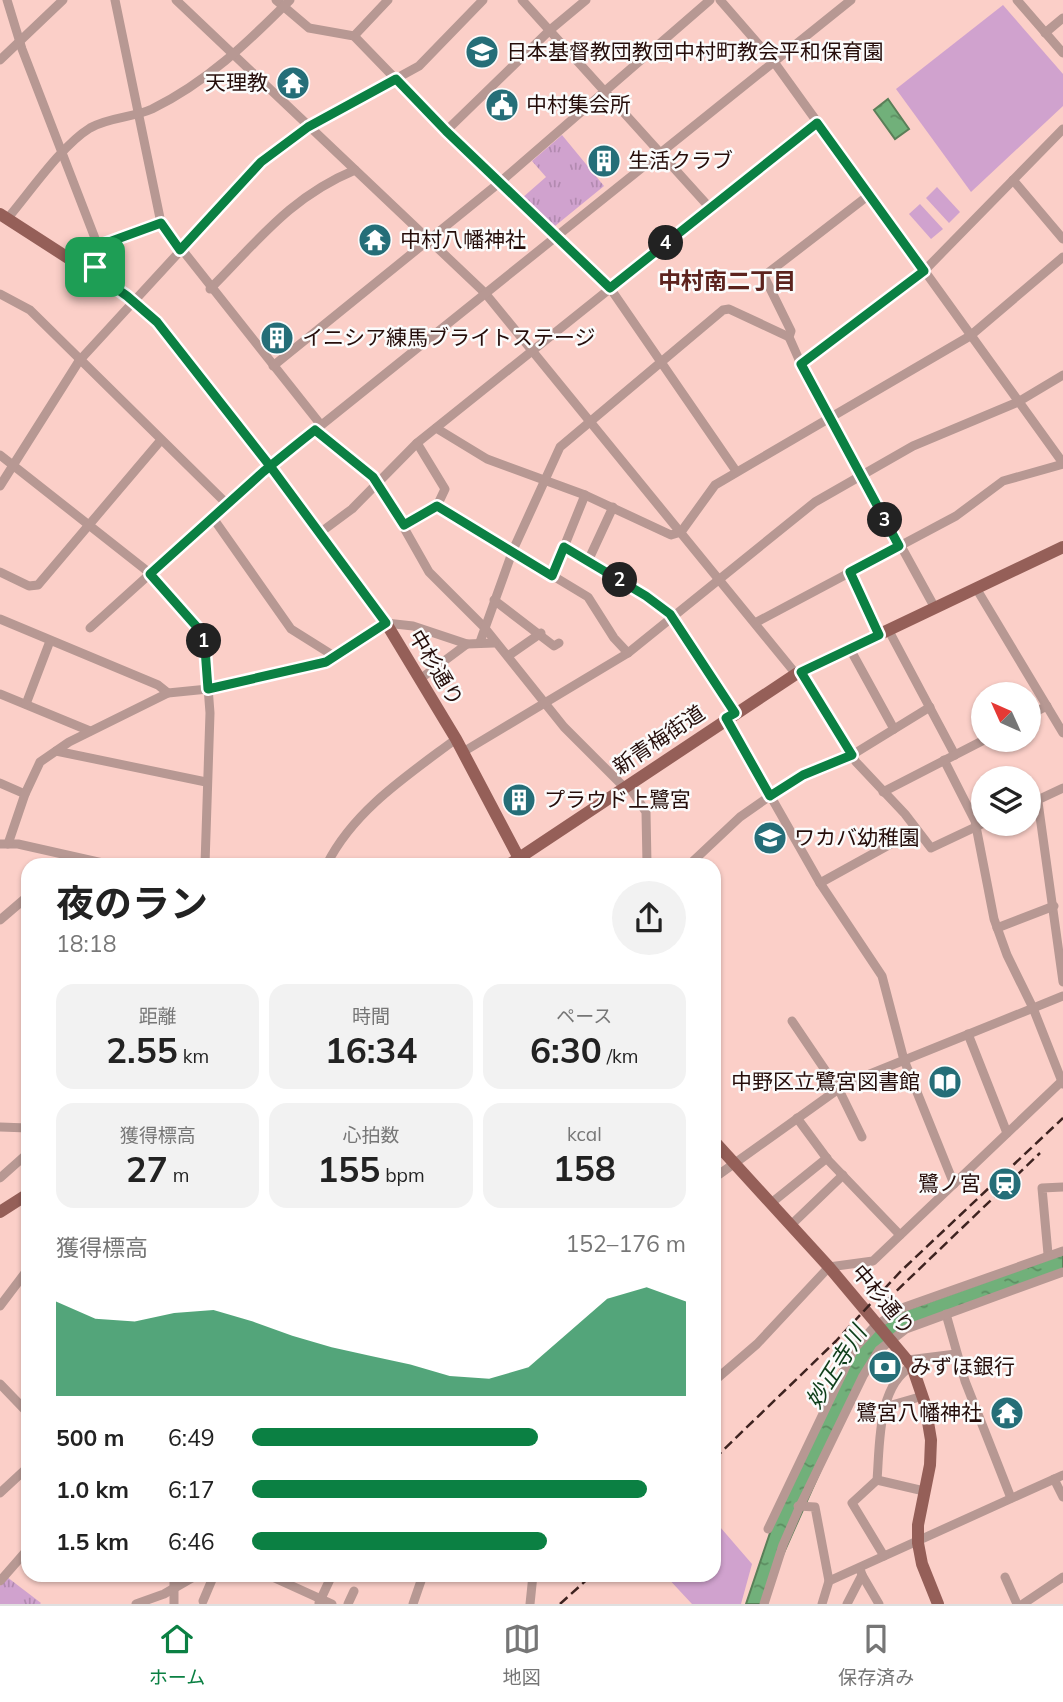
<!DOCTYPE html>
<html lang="ja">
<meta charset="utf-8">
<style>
:root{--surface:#fff;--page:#f2f2f2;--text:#222;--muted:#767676;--line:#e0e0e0;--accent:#0b8043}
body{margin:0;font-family:Mulish,"Noto Sans JP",sans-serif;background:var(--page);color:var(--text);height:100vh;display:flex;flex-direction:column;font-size:26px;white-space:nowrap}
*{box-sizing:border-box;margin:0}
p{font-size:23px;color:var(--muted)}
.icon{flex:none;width:38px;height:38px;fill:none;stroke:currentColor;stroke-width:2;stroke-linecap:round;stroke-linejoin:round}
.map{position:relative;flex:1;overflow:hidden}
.drawer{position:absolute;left:21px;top:858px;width:700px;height:724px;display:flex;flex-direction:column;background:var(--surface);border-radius:21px;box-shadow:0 2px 5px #0004}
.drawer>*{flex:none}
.needle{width:46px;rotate:315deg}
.controls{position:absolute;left:971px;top:682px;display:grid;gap:14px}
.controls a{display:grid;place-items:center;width:70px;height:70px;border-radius:50%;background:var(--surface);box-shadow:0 2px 5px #0004;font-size:35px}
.pin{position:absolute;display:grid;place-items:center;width:60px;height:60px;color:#fff;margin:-30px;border-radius:14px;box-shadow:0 4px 10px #0006}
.km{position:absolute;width:35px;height:35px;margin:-18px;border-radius:50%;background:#222;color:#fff;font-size:19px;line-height:35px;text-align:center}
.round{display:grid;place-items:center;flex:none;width:74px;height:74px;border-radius:37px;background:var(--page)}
.summary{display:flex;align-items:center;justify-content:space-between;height:119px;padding:0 35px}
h1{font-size:38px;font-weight:700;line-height:52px}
.figures{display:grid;grid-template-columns:repeat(3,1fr);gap:10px;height:119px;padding:7px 35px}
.figures div{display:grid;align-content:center;border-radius:18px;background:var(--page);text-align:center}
.figures b{font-size:35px;font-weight:700}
.figures small{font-size:19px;font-weight:400}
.figures p{font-size:19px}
.chart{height:196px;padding:14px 35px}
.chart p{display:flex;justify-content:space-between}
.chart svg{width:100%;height:126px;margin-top:7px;fill:var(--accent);opacity:.7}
ul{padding:0 35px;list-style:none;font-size:23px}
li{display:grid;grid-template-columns:112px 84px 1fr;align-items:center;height:52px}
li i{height:18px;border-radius:9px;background:var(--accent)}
.dock{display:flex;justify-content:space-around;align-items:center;height:98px;border-top:2px solid var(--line);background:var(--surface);font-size:19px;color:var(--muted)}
.dock a{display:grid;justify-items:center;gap:4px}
.dock .current{color:var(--accent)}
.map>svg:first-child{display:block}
.park{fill:url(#park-tufts)}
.pitch{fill:#d0a2ce}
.water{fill:url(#water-ripples);stroke:#5a7f58;stroke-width:2}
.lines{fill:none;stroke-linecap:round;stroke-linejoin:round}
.minor{stroke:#b79893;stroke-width:9}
.major{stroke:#955f58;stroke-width:12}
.rail{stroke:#3e2320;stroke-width:2.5;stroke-dasharray:10 5;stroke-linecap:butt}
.route-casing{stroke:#fff;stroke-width:14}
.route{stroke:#0b8043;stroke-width:9}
.labels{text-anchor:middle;stroke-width:5;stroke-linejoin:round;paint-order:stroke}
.poi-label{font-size:21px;fill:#250d0a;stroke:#fbfbfb;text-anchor:start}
.street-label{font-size:21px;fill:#250d0a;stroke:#fbfbfb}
.neighbourhood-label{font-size:23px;font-weight:bold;fill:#5c231e;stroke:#fbfbfb}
.water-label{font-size:23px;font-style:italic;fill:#0f3e1a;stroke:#fbfbfb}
</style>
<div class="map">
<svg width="1063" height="1604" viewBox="0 0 1063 1604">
<defs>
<pattern id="park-tufts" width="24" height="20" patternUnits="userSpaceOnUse" patternTransform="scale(1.75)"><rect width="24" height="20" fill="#d0a2ce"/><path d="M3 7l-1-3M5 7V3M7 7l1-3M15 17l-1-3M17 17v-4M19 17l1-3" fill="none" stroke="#b28ab0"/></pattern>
<pattern id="water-ripples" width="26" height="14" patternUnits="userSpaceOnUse" patternTransform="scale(1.75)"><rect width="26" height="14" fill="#71b07a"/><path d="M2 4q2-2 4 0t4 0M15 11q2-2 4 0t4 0" fill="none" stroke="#5d8e62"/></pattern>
</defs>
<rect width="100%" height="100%" fill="#fbcfc8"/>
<g class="park">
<path d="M562,135l42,51 -49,40h-5l-28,-28 24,-21 -14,-16z"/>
<path d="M7,1577l34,26 -1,1h-40v-18z"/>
</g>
<g class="pitch">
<path d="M1003,5l60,69v32l-92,86 -75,-103z"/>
<path d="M937,187l23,25 -11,11 -23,-25z"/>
<path d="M920,204l23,25 -12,10 -22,-25z"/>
<path d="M714,1520l38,44 -11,40h-49l-27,-29h49z"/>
</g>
<g class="water">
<path d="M888,99l21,30 -14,10 -21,-29z"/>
<path d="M1063,1254v15l-157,58 -34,28 -111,249h-15l26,-77 79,-167 14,-22 38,-27z"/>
</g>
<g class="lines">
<g class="minor">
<path d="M7,0l15,49 76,197"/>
<path d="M115,0l46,223 160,202"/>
<path d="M176,0l309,293 311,381"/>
<path d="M276,0l33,28 45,8 92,95 164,157 126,183"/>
<path d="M522,0l188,208"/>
<path d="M720,0l54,62 289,401"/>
<path d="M1017,0l46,53"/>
<path d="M1045,33l18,-15"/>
<path d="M354,36l34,-36"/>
<path d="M0,60l63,-60"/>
<path d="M446,131l104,-101 36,-30"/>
<path d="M1013,180l50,59"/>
<path d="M869,195l-105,81 27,55 -2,6 12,27 134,244"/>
<path d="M7,219c23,-27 54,-73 83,-91 19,-11 42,-10 62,-19 55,-27 95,-66 138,-109"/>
<path d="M93,272l5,-26 63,-23"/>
<path d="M210,289c48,-48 80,-92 145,-119"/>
<path d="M0,294l30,16 197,194"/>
<path d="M801,364l123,-93 139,-142"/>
<path d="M273,366l226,-183 211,-183"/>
<path d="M436,428l51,31 98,36 86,40 10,-3 34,-47 255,-149 93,-79"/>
<path d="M315,430l63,52 51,90 55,55 80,100 60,60"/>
<path d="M417,443l28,46 -8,17"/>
<path d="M0,455l151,119 53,61 6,78 -5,151"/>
<path d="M0,486l79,-125 183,-199 46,-35 111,-61 64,-66"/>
<path d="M213,518l78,111 43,27"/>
<path d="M404,525l33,-19 151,91 26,41 14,15"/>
<path d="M321,532l31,-23 65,-66 400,-320"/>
<path d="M564,547l21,-52"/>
<path d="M588,561l25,-54"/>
<path d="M0,572l29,14 9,-1 123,-145"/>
<path d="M850,572l29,63"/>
<path d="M552,576l12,-29 82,48 24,19 65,99"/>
<path d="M976,588l87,145"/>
<path d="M494,600l60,46 5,-3"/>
<path d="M0,619l158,66 10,8"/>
<path d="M755,623l201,-107 47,-35 60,-17"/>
<path d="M90,628l173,-156 588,-472"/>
<path d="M889,631l66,124"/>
<path d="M480,642l33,-92 47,-103 163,-137 6,-1 60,28"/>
<path d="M850,649l44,80"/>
<path d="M508,656l33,-23"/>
<path d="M801,672l55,90 49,52 26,34 53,-25"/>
<path d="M420,679l47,-35"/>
<path d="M0,694l90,37"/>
<path d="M26,704l24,-63"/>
<path d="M1029,715l18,-9"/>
<path d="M726,718l94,165 62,93 22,84 50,124"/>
<path d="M468,749l160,-96 187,-151 98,-56 105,-44 45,-27"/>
<path d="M56,751l150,31"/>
<path d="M944,760l31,61 19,98 13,36 26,53 30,76"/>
<path d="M0,783l25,11"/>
<path d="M628,785l18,27 1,52"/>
<path d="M883,792l101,-52"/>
<path d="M1038,802l25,180"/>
<path d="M1029,804l34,-16"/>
<path d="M0,844h18l89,20"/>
<path d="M8,844l17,-50 15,-32 29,-20 99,-49 40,-4 118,-27 60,-39 27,3 54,18 27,-1"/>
<path d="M327,864c27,-54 81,-89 129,-125"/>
<path d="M690,864l50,-47 30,-21 33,-21 49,-20 78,-48"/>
<path d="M820,883l96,-53"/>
<path d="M0,920l28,-24"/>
<path d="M997,928l57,-22"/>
<path d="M792,1021l48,71 22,45"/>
<path d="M968,1034l39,99"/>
<path d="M797,1118l31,42 72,75"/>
<path d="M0,1127l28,1"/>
<path d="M0,1178l28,-25"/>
<path d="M714,1178l123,-88 23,-12 203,-82"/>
<path d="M770,1204l57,-46"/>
<path d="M791,1225l52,-50"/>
<path d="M1048,1254l-6,-66 21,-1"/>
<path d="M0,1306l28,-37"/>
<path d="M946,1314l19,67 46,117"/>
<path d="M908,1360l48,-6"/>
<path d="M714,1381l43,-37 72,-77 44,-6 190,-181"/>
<path d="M0,1384l28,29"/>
<path d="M885,1407l38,-11"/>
<path d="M1054,1479l9,18"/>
<path d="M877,1480l47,11"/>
<path d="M0,1493l28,-26"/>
<path d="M798,1506l17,1 14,74 234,-106"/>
<path d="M768,1529l86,-180 20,-22 28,-19 161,-57"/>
<path d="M884,1556l-32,-53 25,-23c3,-35 0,-94 35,-114"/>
<path d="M174,1575v29"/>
<path d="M268,1575l64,29"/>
<path d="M862,1575l17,29"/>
<path d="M1005,1577l12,27"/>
<path d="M0,1581l28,-32"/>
<path d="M203,1601l11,-26"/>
<path d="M319,1603l13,-28"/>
<path d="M136,1604l28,-10 33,-19"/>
<path d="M348,1604l6,-13"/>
<path d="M413,1604l10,-29"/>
<path d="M530,1604l3,-29"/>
<path d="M764,1604l19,-59 17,-39 63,-130 16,-26 27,-21 157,-57"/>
<path d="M822,1604l7,-23"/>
<path d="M847,1604l15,-29 -2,-6"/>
<path d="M1023,1604l40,-27"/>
</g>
<g class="major">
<path d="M0,214l127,82 30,26 113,144 113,152 73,121 66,125"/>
<path d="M510,864l286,-190 267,-127"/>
<path d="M714,1141l115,126 83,99 13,38 6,36 -1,25 -12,60v18l4,21 16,40"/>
<path d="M0,1212l28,-18"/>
</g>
<g class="rail">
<path d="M886,1301l154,-148"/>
<path d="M714,1459l122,-118 65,-70 162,-153"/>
<path d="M560,1604l32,-29"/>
</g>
</g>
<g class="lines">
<defs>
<path id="route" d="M95,267l-2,5 34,24 30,26 113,144 116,157 -60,39 -118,27 -4,-54 -54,-61 113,-102c17,-14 34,-28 52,-42l58,47 31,48 33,-19 115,70 12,-29 82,49 24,18 65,99 -9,5 44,78 33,-21 49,-20 -51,-83 78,-37 -29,-63 49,-26 -98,-182 123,-93 -107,-148 -207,165 -164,-157 -50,-52 -88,48 -47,35 -81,88 -19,-27 -63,23 -3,21"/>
</defs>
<use href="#route" class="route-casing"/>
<use href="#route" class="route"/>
</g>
<defs>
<symbol id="school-disc" viewBox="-11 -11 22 22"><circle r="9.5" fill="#256e78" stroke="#fbfbfb"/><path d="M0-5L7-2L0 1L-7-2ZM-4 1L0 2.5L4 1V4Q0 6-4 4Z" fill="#fff"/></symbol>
<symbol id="temple-disc" viewBox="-11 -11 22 22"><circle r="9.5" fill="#256e78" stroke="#fbfbfb"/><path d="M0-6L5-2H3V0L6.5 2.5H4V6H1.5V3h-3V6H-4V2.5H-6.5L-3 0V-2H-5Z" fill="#fff"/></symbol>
<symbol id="civic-disc" viewBox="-11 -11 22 22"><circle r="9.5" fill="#256e78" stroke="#fbfbfb"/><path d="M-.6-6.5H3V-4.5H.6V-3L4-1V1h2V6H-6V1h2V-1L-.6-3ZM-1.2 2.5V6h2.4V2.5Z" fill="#fff"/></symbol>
<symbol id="building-disc" viewBox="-11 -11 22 22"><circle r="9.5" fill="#256e78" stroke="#fbfbfb"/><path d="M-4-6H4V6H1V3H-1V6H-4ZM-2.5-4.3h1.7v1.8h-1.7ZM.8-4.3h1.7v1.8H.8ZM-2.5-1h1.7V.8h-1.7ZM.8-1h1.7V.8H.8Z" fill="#fff"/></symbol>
<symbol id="library-disc" viewBox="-11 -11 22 22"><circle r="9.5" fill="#256e78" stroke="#fbfbfb"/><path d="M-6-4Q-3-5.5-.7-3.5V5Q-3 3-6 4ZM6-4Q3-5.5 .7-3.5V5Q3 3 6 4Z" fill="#fff"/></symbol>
<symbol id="station-disc" viewBox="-11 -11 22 22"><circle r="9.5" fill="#256e78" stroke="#fbfbfb"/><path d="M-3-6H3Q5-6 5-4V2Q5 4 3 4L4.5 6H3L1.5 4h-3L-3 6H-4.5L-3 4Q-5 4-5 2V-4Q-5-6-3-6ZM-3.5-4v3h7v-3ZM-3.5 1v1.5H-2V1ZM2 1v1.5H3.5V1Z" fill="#fff"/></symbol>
<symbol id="bank-disc" viewBox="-11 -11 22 22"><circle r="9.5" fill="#256e78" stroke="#fbfbfb"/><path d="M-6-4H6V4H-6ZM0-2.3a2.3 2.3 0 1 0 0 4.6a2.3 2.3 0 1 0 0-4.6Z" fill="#fff"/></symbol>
</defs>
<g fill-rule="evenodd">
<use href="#school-disc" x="463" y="33" width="38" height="38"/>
<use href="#temple-disc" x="274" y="64" width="38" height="38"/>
<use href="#civic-disc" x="483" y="86" width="38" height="38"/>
<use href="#building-disc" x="585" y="142" width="38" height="38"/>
<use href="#temple-disc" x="356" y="221" width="38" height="38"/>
<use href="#building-disc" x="258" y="319" width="38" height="38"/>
<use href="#building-disc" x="500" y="781" width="38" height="38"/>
<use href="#school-disc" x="751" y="819" width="38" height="38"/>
<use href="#library-disc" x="926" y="1063" width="38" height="38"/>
<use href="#station-disc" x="986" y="1165" width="38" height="38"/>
<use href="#bank-disc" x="866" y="1348" width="38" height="38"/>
<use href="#temple-disc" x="988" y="1394" width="38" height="38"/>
</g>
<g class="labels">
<g class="poi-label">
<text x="506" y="59">日本基督教団教団中村町教会平和保育園</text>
<text x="268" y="90" text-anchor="end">天理教</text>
<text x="526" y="112">中村集会所</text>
<text x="628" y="168">生活クラブ</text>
<text x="400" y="247">中村八幡神社</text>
<text x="302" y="345">イニシア練馬ブライトステージ</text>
<text x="544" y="807">プラウド上鷺宮</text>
<text x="794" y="845">ワカバ幼稚園</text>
<text x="920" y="1089" text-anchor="end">中野区立鷺宮図書館</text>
<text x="981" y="1191" text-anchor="end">鷺ノ宮</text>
<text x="910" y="1374">みずほ銀行</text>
<text x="982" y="1420" text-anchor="end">鷺宮八幡神社</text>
</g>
<g class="street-label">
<text transform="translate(436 668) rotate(59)" y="7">中杉通り</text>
<text transform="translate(659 740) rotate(-34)" y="7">新青梅街道</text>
<text transform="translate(883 1300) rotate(50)" y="7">中杉通り</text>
</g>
<g class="neighbourhood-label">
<text x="727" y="289">中村南二丁目</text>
</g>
<g class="water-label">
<text transform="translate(836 1367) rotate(-58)" y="8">妙正寺川</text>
</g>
</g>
</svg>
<div class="controls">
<a><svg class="needle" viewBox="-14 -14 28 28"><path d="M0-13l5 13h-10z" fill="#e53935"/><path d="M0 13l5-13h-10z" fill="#767676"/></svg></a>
<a><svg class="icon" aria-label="layers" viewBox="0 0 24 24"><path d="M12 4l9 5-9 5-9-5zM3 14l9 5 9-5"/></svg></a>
</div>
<div class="pin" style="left:95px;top:267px;background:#1e9e55"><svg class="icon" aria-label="arrive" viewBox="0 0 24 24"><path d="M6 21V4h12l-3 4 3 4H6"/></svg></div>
<b class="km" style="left:204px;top:641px">1</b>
<b class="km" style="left:620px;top:580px">2</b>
<b class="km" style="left:885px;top:520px">3</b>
<b class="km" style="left:666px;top:243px">4</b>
<section class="drawer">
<div class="summary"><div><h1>夜のラン</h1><p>18:18</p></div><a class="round"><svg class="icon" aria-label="share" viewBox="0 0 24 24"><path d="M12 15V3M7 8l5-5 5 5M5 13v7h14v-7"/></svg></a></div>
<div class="figures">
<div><p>距離</p><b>2.55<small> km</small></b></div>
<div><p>時間</p><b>16:34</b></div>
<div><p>ペース</p><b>6:30<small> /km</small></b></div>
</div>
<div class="figures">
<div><p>獲得標高</p><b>27<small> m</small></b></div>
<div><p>心拍数</p><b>155<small> bpm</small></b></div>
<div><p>kcal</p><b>158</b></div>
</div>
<div class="chart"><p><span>獲得標高</span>152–176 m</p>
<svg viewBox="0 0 160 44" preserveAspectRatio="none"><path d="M0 44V11L10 17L20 18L30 15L40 14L50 18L60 23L70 27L80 30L90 33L100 37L110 38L120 34L130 22L140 10L150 6L160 11V44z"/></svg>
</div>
<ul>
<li><b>500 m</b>6:49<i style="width:66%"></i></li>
<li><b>1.0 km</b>6:17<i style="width:91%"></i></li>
<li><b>1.5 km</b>6:46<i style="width:68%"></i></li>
</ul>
</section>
</div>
<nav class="dock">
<a class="current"><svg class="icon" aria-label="home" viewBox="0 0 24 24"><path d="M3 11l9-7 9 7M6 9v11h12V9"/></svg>ホーム</a>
<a><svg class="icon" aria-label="map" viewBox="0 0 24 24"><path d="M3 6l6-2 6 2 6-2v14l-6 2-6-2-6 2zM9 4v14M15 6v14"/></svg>地図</a>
<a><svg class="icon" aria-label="saved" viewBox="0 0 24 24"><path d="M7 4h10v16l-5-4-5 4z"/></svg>保存済み</a>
</nav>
